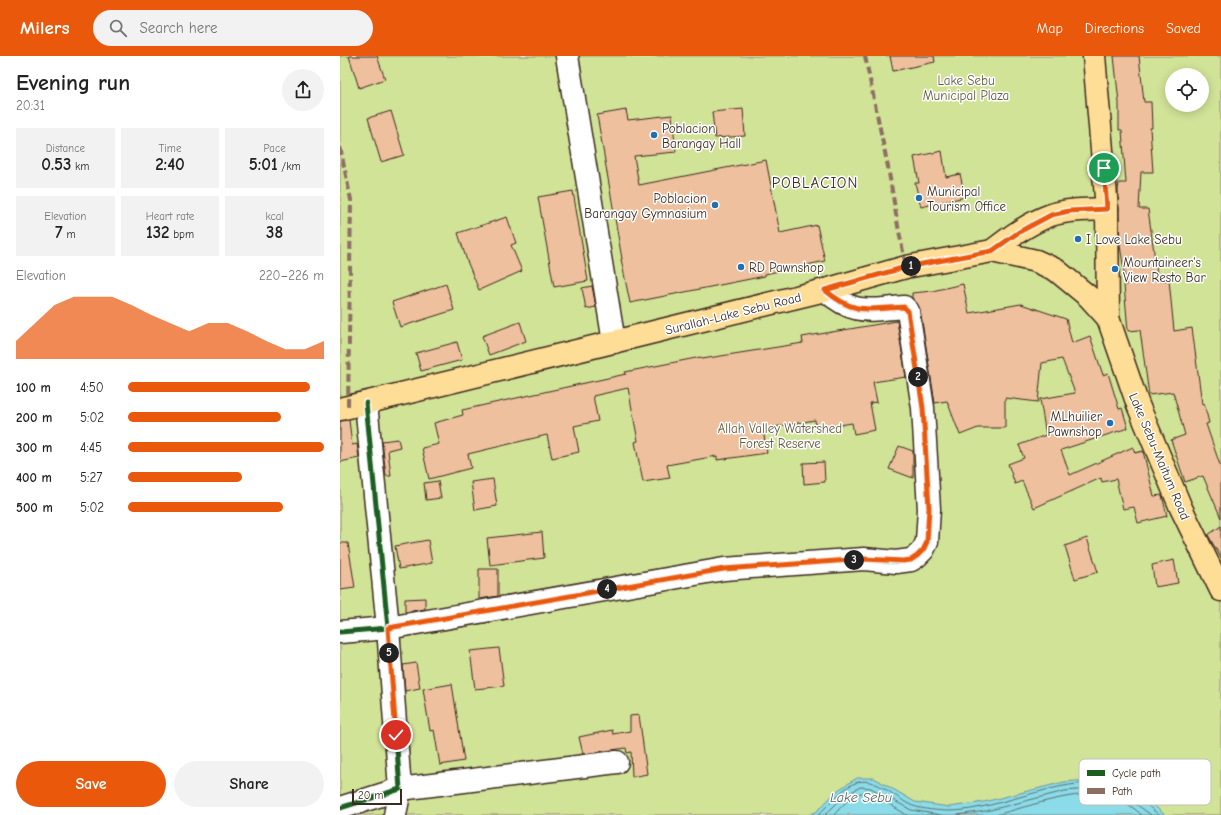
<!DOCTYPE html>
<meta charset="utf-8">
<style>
:root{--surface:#fff;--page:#f2f2f2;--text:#222;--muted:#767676;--accent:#ea580c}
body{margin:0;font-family:"Comic Neue",sans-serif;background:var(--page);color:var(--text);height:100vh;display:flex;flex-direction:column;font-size:15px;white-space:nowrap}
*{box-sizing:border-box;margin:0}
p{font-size:13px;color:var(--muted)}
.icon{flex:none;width:22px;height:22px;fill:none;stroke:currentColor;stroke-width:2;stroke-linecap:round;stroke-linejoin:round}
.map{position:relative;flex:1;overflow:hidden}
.sheet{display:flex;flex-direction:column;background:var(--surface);width:340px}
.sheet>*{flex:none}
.fabs{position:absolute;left:825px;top:12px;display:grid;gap:8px}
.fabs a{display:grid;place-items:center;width:44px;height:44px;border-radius:50%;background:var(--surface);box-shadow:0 2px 10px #0003;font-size:20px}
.scale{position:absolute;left:12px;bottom:10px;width:50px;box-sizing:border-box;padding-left:4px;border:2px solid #3b2a1e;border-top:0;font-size:11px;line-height:14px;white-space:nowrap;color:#3b2a1e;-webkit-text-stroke:3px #fff;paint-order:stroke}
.pin{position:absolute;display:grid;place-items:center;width:34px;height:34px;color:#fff;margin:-17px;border:2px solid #fff;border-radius:50%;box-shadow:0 1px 4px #0007}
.km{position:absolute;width:20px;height:20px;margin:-10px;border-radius:50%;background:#222;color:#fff;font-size:11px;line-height:20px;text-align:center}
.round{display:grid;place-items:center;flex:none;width:42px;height:42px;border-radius:21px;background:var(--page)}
.head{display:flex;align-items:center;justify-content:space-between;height:68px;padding:0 16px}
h1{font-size:22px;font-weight:700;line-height:30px}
.figures{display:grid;grid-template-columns:repeat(3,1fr);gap:6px;height:68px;padding:4px 16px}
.figures div{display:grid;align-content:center;border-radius:0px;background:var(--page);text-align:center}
.figures b{font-size:17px;font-weight:700}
.figures small{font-size:11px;font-weight:400}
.figures p{font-size:11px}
.chart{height:112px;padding:8px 16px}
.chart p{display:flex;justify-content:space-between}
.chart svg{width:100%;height:72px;margin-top:4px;fill:var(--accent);opacity:.7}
.button{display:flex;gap:8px;margin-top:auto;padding:8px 16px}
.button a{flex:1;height:46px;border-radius:24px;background:var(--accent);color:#fff;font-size:16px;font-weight:700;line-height:46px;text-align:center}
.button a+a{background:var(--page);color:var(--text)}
ul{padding:0 16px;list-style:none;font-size:13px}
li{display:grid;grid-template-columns:64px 48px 1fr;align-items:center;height:30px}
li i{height:10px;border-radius:5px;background:var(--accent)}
header{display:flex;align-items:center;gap:24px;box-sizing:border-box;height:56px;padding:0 20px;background:var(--accent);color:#fff}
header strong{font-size:19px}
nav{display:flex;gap:22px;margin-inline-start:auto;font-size:14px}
.search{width:280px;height:36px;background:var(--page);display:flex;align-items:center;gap:10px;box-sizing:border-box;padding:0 14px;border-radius:22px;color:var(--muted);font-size:15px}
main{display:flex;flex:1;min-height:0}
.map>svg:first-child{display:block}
.green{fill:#d1e397;stroke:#86865a;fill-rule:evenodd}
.water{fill:#8bdbe8;stroke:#6b9497}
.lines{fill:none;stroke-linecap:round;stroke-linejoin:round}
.shore{stroke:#5b716f;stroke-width:1}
.building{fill:#eec09e;stroke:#3b2a1e}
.minor-casing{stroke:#3b2a1e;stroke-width:25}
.major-casing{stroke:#3b2a1e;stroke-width:25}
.minor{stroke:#fff;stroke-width:22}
.major{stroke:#fedd96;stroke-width:22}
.quiet{stroke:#8d6e63;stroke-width:4;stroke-dasharray:8 4;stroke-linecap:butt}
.cycleway-casing{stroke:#fff;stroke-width:8}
.cycleway{stroke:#1b5e20;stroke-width:5}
.route-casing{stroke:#fff;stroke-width:8}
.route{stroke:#ea580c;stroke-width:5}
.poi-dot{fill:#1f6fb2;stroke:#fff;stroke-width:1.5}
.labels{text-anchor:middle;stroke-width:3;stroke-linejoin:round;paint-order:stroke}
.park-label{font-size:13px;fill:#60583c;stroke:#fff}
.poi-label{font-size:13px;fill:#3b2a1e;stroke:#fff;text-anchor:start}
.street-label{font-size:13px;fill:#3b2a1e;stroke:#fff}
.water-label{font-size:14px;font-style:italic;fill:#535f5b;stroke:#fff}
.quarter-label{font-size:15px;letter-spacing:1px;fill:#3b2a1e;stroke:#fff}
.key{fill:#fff;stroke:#c4bfbc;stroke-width:1}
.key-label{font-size:11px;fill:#3b2a1e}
</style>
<header>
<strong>Milers</strong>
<div class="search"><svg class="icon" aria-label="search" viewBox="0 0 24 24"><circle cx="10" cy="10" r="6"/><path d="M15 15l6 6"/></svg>Search here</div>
<nav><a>Map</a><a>Directions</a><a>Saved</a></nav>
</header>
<main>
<section class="sheet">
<div class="head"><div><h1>Evening run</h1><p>20:31</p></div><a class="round"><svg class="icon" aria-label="share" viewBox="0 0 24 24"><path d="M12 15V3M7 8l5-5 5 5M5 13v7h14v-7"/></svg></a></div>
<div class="figures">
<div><p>Distance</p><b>0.53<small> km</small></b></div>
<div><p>Time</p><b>2:40</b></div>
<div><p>Pace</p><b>5:01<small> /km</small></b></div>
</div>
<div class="figures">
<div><p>Elevation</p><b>7<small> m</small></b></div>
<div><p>Heart rate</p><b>132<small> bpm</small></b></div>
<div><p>kcal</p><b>38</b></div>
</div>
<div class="chart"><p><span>Elevation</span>220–226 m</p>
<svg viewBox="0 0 160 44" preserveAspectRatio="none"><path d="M0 44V33L10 22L20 11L30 6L40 6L50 6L60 11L70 17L80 22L90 27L100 22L110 22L120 27L130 33L140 38L150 38L160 33V44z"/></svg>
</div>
<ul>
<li><b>100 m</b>4:50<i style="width:93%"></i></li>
<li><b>200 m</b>5:02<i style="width:78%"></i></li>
<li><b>300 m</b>4:45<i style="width:100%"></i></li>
<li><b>400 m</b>5:27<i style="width:58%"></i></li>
<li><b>500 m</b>5:02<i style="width:79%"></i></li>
</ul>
<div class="button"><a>Save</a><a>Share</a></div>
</section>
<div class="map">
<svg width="881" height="759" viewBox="0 0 881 759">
<rect width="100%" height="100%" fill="#faece2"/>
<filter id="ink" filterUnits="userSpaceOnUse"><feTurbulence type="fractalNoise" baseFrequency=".025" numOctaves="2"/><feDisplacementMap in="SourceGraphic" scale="8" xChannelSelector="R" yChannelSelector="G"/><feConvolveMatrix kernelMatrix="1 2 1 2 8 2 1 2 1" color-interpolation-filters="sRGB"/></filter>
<g filter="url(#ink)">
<path class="green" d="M0,0h881v759h-881zM832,19h30v30h-30z"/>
<path class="water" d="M517,722h17l41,24 34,5 35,-5 80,-20 35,-3 25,5 26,18 15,13h-357l8,-3 22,-22z"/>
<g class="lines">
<g class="shore">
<path d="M478,759c12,-11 24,-28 40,-33 19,-5 38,17 55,24 9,3 26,5 36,5 53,0 122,-42 173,-23 13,5 26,18 37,27"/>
<path d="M485,759l18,-18 17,-10 11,1 40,22 30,5"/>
<path d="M494,759c7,-8 16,-19 27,-22 10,-2 37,17 46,22"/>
<path d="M617,759l29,-4 79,-20 34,-3 22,5 30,22"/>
<path d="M656,759c30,-8 95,-31 123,-16 8,4 16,10 23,16"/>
</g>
</g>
<g class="building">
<path d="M9,0h28l8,23 -26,9z"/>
<path d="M550,0h44l1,6 -42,9z"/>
<path d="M774,0h25l5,46h7l1,26h-2l3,44h-12l-2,37h9l10,72 11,-1 5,51 18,-3 10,76 2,-1 5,20 -3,1 15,44v50l-18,-42 -18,6 -14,-42 14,-5 -12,-43 -24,3 -9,-65 -12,1 -4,-46h2l-6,-40 -2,-55 1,-7h7l-4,-53h-3v-27z"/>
<path d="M403,53l2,27 -30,2 -3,-26z"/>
<path d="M286,54l2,10 44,-5 4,37 -42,4 5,29 127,-25 14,73 37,-8 8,36 -60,13v2l-135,27 -9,-44h1l-25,-144z"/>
<path d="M51,55l13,44 -23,7 -13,-44z"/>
<path d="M602,95l4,26 14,-3 5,23 -44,10 -6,-24h4l-5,-26z"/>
<path d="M233,135l15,90 -34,6 -16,-90z"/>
<path d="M167,161l9,26 -5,2 11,26 -43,19 -12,-29 -9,-28z"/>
<path d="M106,228l8,26 -54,17 -8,-25z"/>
<path d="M623,228l6,29 52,-9 45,15 6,24 18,-7 13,39 5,-2 11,36 3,-1 6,20 -67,22 9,25 63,-28 2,6 8,-2 11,45 8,-1 5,21 -29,7 -4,-16 -11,2 -7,-30 -14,3 -1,-4 -67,30 -12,-27 -7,3 -7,-20 16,-6 -5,-13 27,-10 -6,-36 35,-6 -13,-34 -20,4 -4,39 -33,-4v30h-27l-18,7 -13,-34 -12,2 -15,-94 -8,-11v-5l20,-2z"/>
<path d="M252,230l4,21 -10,2 -4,-21z"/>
<path d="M557,265l9,56 -33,5 4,20 -7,1 5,27 -21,4 -2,-11 -36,6 -1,-9 -52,9 4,24 -50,7v-4l-50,9 3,13 -27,4 -8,-40 3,-1 -10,-53 -35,8 5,25 -24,5 5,26 -27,6 -5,-23 -79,19 3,14 -42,11 -7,-31 17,-4 -5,-21 29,-8 -1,-5 164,-36 -1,-2 76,-15 1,2 101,-16 -1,-6z"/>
<path d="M180,266l6,19 -37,14 -7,-19z"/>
<path d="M117,286l5,18 -41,11 -5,-18z"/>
<path d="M9,364l3,25 5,-1 2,14 -19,4v-41z"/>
<path d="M58,383l2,8 -12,3 3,26h-5l-4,-35z"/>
<path d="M559,390l14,5v27l-24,-9z"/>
<path d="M484,406l1,20 -21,2 -1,-21z"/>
<path d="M153,423l4,27 -22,4 -4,-28z"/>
<path d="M98,425l3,17 -15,2 -2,-17z"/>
<path d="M881,470v32l-13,-23z"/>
<path d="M202,476l2,26 -54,7 -3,-27z"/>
<path d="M747,482l11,34 -23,7 -10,-33z"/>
<path d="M88,484l4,23 -33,6 -4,-23z"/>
<path d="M0,487h8l7,45 -15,2z"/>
<path d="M834,504l4,23 -23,4 -3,-22z"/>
<path d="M139,513h19v27l-19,3z"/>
<path d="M85,542v11l-20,3v-13z"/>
<path d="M159,592l5,38 -29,3 -5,-38z"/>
<path d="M76,607l4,25 -15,3 -2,-26z"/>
<path d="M112,628l12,77 -24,4 -6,-35 -4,1 -7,-42z"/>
<path d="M299,659l8,59 -15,3 -1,-25 -4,1 -1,-5 -43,6 -4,-17 33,-7 1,4 17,-3v-15z"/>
</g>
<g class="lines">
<defs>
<g id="minor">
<path d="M227,0l47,286"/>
<path d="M0,576l48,-4 336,-59 140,-10 32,3 15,-2 6,-4 6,-6 4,-8 2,-33 -6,-101 -15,-97 -4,-4c-37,3 -49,9 -79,-17"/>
<path d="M0,752l60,-19 -12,-161 -22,-225"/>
<path d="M55,759l5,-26 217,-27"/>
</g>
<g id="major">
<path d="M754,0l13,153 1,109 30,87 43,103 40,82"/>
<path d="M652,195c18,-14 37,-28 59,-36 17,-6 37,-5 56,-6"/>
<path d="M0,353l485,-119 81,-23 86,-16 44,10 20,9 33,27 19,21"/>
</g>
</defs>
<use href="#minor" class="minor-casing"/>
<use href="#major" class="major-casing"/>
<use href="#minor" class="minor"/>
<use href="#major" class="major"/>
<g class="quiet">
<path d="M525,0l23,111 10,59 8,41"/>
<path d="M0,91l11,53 -3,207"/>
</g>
<defs>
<g id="cycleway">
<path d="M0,576l48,-4 336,-59 140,-10 32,3 15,-2 6,-4 6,-6 4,-8 2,-33 -6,-101 -15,-97 -4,-4c-37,3 -49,9 -79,-17"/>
<path d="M0,752l60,-19 -12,-161 -22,-225"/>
</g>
</defs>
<use href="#cycleway" class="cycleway-casing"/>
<use href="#cycleway" class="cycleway"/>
</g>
</g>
<g class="lines" filter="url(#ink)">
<defs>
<path id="route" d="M56,679l-8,-107 336,-59 140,-10 39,2 8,-1 6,-4 6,-6 4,-8 2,-34 -6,-100 -15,-97 -4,-4c-36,2 -50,8 -79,-17l81,-23 86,-16 27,-19 32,-17 18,-4 38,-2 -3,-41"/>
</defs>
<use href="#route" class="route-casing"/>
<use href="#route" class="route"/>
</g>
<g class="poi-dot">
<circle cx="314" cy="79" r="4"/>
<circle cx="579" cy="142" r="4"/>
<circle cx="375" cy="149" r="4"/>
<circle cx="738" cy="183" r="4"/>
<circle cx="401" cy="211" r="4"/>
<circle cx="775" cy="213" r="4"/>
<circle cx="770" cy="367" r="4"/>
</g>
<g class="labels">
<g class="park-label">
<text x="626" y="29">Lake Sebu<tspan x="626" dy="15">Municipal Plaza</tspan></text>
<text x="440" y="377">Allah Valley Watershed<tspan x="440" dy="15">Forest Reserve</tspan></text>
</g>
<g class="poi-label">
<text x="322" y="77">Poblacion<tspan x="322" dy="15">Barangay Hall</tspan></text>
<text x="587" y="140">Municipal<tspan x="587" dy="15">Tourism Office</tspan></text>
<text x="367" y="147" text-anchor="end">Poblacion<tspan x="367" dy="15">Barangay Gymnasium</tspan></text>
<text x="746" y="188">I Love Lake Sebu</text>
<text x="783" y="211">Mountaineer's<tspan x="783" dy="15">View Resto Bar</tspan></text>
<text x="409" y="216">RD Pawnshop</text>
<text x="762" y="365" text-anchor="end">MLhuilier<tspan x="762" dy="15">Pawnshop</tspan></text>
</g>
<g class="street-label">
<text transform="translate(393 257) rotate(-14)" y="5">Surallah-Lake Sebu Road</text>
<text transform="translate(820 400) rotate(67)" y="5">Lake Sebu-Maitum Road</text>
</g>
<g class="water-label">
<text x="521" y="746">Lake Sebu</text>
</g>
<g class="quarter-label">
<text x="475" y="132">POBLACION</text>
</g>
</g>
<rect x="739" y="703" width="132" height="46" rx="6" class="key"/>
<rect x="747" y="714" width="18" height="6" fill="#1b5e20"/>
<rect x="747" y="732" width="18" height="6" fill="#8d6e63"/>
<g class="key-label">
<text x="772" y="721">Cycle path</text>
<text x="772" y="739">Path</text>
</g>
</svg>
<div class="fabs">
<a><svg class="icon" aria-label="locate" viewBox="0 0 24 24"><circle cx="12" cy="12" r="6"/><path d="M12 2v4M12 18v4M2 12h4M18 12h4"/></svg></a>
</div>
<div class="scale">20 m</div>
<div class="pin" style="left:764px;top:112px;background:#1e9e55"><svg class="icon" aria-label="arrive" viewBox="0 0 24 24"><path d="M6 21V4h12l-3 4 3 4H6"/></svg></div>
<div class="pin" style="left:56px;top:679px;background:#d93025"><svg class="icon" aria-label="check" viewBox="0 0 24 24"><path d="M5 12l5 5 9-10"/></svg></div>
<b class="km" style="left:571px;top:210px">1</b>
<b class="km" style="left:578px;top:321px">2</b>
<b class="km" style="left:514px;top:504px">3</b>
<b class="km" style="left:267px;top:533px">4</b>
<b class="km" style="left:49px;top:597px">5</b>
</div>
</main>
